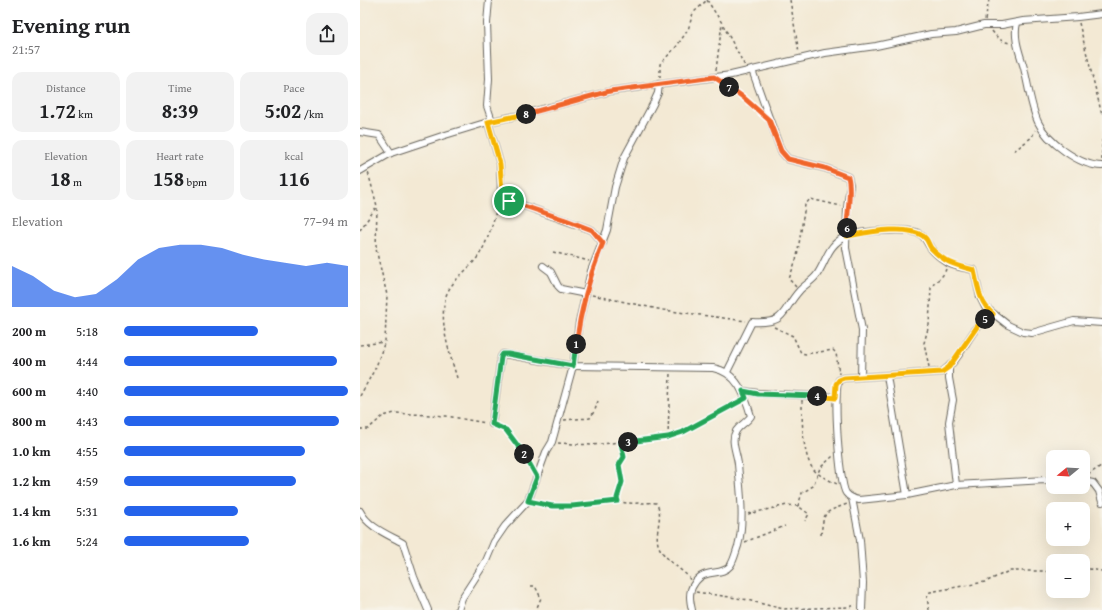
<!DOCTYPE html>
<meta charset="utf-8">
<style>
:root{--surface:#fff;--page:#f2f2f2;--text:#202124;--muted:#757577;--accent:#2563eb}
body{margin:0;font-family:"Gentium Book Plus",serif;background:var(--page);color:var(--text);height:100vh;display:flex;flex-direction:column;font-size:15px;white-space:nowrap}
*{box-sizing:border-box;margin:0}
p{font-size:13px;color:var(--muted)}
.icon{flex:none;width:22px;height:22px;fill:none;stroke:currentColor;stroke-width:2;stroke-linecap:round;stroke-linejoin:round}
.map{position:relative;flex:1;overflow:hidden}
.drawer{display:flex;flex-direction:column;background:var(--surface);width:360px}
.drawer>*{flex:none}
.needle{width:26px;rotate:252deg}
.tools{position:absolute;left:686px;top:450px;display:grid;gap:8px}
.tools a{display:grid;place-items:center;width:44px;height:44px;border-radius:8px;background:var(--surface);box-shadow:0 4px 16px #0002;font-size:20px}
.pin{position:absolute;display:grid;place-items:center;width:34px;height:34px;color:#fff;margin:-17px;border:2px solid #fff;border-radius:50%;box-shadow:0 1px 4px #0007}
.km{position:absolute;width:20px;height:20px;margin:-10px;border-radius:50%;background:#222;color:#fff;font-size:11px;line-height:20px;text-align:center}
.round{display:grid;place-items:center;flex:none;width:42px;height:42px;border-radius:12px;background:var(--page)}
.head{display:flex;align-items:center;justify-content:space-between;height:68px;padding:0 12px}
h1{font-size:22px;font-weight:700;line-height:30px}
.metrics{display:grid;grid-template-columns:repeat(3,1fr);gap:6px;height:68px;padding:4px 12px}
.metrics div{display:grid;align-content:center;border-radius:10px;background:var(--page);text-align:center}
.metrics b{font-size:20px;font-weight:700}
.metrics small{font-size:11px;font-weight:400}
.metrics p{font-size:11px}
.chart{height:112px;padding:8px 12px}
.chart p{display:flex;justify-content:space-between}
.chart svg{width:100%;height:72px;margin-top:4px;fill:var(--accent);opacity:.7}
ul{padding:0 12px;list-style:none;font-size:13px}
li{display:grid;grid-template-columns:64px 48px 1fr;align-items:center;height:30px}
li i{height:10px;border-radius:5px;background:var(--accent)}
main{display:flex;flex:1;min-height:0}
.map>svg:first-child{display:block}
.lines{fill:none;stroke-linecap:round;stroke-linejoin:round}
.street-casing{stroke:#67645c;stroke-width:8}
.path{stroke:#67645c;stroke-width:1.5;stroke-dasharray:3 3;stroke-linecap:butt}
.street{stroke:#fff;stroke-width:6}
.split-1-casing{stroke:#fff;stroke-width:8}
.split-2-casing{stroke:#fff;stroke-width:8}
.split-3-casing{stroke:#fff;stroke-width:8}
.split-4-casing{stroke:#fff;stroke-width:8}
.split-5-casing{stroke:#fff;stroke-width:8}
.split-6-casing{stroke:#fff;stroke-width:8}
.split-7-casing{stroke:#fff;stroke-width:8}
.split-8-casing{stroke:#fff;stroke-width:8}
.split-9-casing{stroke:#fff;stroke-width:8}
.split-1{stroke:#f0652b;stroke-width:5}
.split-2{stroke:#22a559;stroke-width:5}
.split-3{stroke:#22a559;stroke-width:5}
.split-4{stroke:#22a559;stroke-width:5}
.split-5{stroke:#f5b400;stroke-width:5}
.split-6{stroke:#f5b400;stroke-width:5}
.split-7{stroke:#f0652b;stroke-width:5}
.split-8{stroke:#f0652b;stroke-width:5}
.split-9{stroke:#f5b400;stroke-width:5}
</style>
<main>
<section class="drawer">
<div class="head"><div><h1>Evening run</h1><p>21:57</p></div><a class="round"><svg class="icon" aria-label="share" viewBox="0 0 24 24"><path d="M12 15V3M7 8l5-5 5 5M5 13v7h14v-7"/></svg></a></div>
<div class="metrics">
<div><p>Distance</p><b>1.72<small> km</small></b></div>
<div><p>Time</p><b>8:39</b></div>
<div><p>Pace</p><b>5:02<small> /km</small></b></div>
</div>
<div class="metrics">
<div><p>Elevation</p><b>18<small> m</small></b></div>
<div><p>Heart rate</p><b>158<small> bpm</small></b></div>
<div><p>kcal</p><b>116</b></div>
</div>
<div class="chart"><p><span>Elevation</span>77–94 m</p>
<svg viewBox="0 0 160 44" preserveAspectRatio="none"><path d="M0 44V19L10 25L20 34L30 38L40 36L50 27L60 15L70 8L80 6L90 6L100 8L110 12L120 15L130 17L140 19L150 17L160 19V44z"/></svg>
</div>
<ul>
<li><b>200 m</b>5:18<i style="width:60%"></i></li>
<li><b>400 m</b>4:44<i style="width:95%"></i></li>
<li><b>600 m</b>4:40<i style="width:100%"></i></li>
<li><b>800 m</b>4:43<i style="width:96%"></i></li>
<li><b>1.0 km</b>4:55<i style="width:81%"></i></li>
<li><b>1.2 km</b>4:59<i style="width:77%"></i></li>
<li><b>1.4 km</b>5:31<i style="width:51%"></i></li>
<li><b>1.6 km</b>5:24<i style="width:56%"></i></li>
</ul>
</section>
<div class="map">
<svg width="742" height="610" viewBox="0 0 742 610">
<rect width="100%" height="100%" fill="#f7f3e8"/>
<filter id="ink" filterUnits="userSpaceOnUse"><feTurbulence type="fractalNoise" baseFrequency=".025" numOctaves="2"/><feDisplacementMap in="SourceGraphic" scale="8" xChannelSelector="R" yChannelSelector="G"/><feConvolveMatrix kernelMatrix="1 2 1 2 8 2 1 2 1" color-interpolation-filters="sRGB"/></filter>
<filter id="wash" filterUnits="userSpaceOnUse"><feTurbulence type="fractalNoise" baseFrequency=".012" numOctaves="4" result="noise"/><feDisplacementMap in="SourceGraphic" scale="16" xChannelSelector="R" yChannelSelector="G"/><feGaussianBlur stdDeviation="0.9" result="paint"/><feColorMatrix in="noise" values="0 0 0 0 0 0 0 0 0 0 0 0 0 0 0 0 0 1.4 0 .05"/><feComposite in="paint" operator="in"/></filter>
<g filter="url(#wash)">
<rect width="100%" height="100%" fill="#f3e9d4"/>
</g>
<g filter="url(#ink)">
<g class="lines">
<defs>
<g id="street">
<path d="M129,0l-2,23 2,56 -2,27 5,15"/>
<path d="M657,23c-4,15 3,31 7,45 4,16 7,39 14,54 9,20 42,44 64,44"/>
<path d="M392,70l29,81 7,8 37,9 23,9 2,8 -3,23 -1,40 16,82 -1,47"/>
<path d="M128,122l12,42 1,27 4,8 87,31 11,13"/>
<path d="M0,132l19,3 12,18"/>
<path d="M0,171l31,-18 51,-17 46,-14 28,-6 95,-25 120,-16 94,-22 51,-7 55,-12 25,-2 28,-7h18l21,-4 55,-4 24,-3"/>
<path d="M183,266l8,6 7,14 3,3 25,5"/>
<path d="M633,314c-24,12 -29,44 -51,58l-98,6 -5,2c-6,10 0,103 7,113 3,4 8,6 13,7l48,-5 49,-10 89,-5 8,4"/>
<path d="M589,367v11l4,22 -4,22 7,63"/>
<path d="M367,372l25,-50c36,2 28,-10 48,-32 6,-6 14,-10 18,-17 9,-14 10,-29 29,-37 11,-5 51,-7 63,-5 13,2 14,6 20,16 3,5 13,13 18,16 7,4 18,5 26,7l6,27 5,10 23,18 15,7 9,1 42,-12 28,2"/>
<path d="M527,376l20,119"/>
<path d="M383,391l15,2 77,4"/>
<path d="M132,424l9,-67 2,-3 70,12 140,2c24,4 32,27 38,48 -4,6 -11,9 -15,15 -6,10 1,22 2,33 2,25 7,57 0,82 -2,5 -4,15 -8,20 -9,11 -26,1 -36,18 -6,8 -4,17 -2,26"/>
<path d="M723,481l10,2 6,8 3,11"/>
<path d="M492,498l8,42 3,43 -1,27"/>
<path d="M0,511c8,16 27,23 43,32l11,34 14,33"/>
<path d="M98,610l4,-12 24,-37 8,-19 11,-16 23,-25 18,-49 6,-10 21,-76 6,-44 12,-51 16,-41 8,-43 9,-29 29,-54 5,-11 1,-9"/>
</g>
</defs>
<use href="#street" class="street-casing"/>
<g class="path">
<path d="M347,0l15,23 23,43"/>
<path d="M430,0l9,53"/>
<path d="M625,20l4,-20"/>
<path d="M719,23l23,92"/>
<path d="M632,31c6,8 10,11 19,12"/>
<path d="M356,70l6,-47"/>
<path d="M300,78v-14l16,-17 12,-17 5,-17 14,-13"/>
<path d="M362,82l38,30"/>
<path d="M654,151l18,-14 3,-7"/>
<path d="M742,160v-20"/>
<path d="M0,230l17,-24"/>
<path d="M193,252l36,9"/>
<path d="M436,287l-7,-8 8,-22 8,-52 5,-6 31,7"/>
<path d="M232,295l71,15 83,11"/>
<path d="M414,327l19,9 8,17 5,1 27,-4 3,3 3,21"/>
<path d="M0,345l24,-3"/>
<path d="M569,367l-5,-24 5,-18 2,-37c5,-9 11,-8 15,-19"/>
<path d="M97,378c-7,-24 -19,-56 -11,-82 5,-15 21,-25 31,-38 11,-15 17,-39 22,-58"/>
<path d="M0,396l16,-29 9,-26 2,-46 -11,-46 1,-43 -9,-34"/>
<path d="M442,400c0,19 0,54 11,69 6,7 16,11 24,15"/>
<path d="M204,420l26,-2 5,-8 3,-9"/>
<path d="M137,426c17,9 27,28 36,44"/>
<path d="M0,429h8l15,-13 12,-3 51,3 40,7"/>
<path d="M308,437l2,-64"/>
<path d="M198,443l34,2 76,-8 15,-5 56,-31"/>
<path d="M261,443l2,14 -4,8 3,17 -5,16 1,3c7,4 28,1 38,2 9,12 -3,30 3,44 5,11 20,21 29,29l2,4"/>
<path d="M728,475l14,-10"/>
<path d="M174,503c29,5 55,0 84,-2"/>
<path d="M438,506l4,-13 11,-7 7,-18 13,-12"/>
<path d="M388,514l39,-9 11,1 11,8 -4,7"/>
<path d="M461,535c3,-25 3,-22 26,-31"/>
<path d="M385,542l40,-16"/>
<path d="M723,572l6,-3 13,2"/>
<path d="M171,586h4l6,12 -5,12"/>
<path d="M336,592l47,7 40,10 66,-2 7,-2"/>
<path d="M569,610l-2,-13 3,-5 55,-10 24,-11h35l9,2"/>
</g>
<use href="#street" class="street"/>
</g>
</g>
<g class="lines" filter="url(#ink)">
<defs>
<path id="split-1" d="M149,201l57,19 26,10 11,13c-14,33 -22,66 -27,101"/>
<path id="split-2" d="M164,454l-18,-24 -14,-6 9,-67 2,-3h5l65,12 3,-22"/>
<path id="split-3" d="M164,454l13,23 -9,24 24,5h20l46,-5 -1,-3 5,-16 -3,-17 5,-8 -3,-14 7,-1"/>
<path id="split-4" d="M268,442l40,-5 15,-5 63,-34 -3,-7 15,3 59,2"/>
<path id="split-5" d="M457,396l18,2 1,-14 3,-4 5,-2 98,-6 7,-5 30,-43 6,-5"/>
<path id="split-6" d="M487,228v8c18,-3 60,-12 76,0 5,3 5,8 8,12 14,15 24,17 43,22 4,17 5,32 19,44l-8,5"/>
<path id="split-7" d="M369,87l14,10 26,23 12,31 7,8 37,9 23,9c4,13 -1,36 -1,51"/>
<path id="split-8" d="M166,114l84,-23 104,-14 15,10"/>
<path id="split-9" d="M149,201l-4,-2 -3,-8 -2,-27 -12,-42 38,-8"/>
</defs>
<use href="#split-1" class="split-1-casing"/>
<use href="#split-2" class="split-2-casing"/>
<use href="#split-3" class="split-3-casing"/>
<use href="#split-4" class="split-4-casing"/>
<use href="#split-5" class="split-5-casing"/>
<use href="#split-6" class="split-6-casing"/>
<use href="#split-7" class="split-7-casing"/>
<use href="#split-8" class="split-8-casing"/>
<use href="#split-9" class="split-9-casing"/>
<use href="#split-1" class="split-1"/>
<use href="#split-2" class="split-2"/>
<use href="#split-3" class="split-3"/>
<use href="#split-4" class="split-4"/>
<use href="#split-5" class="split-5"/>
<use href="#split-6" class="split-6"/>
<use href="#split-7" class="split-7"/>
<use href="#split-8" class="split-8"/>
<use href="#split-9" class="split-9"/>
</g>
</svg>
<div class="tools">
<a><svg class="needle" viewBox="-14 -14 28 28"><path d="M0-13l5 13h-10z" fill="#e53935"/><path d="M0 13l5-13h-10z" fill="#757577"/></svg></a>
<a>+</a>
<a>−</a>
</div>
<div class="pin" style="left:149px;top:201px;background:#1e9e55"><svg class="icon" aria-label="arrive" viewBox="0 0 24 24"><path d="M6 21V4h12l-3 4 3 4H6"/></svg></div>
<b class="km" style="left:216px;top:344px">1</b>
<b class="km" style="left:164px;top:454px">2</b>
<b class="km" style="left:268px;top:442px">3</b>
<b class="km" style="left:457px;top:396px">4</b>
<b class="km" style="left:625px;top:319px">5</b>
<b class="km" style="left:487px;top:228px">6</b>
<b class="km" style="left:369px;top:87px">7</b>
<b class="km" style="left:166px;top:114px">8</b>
</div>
</main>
